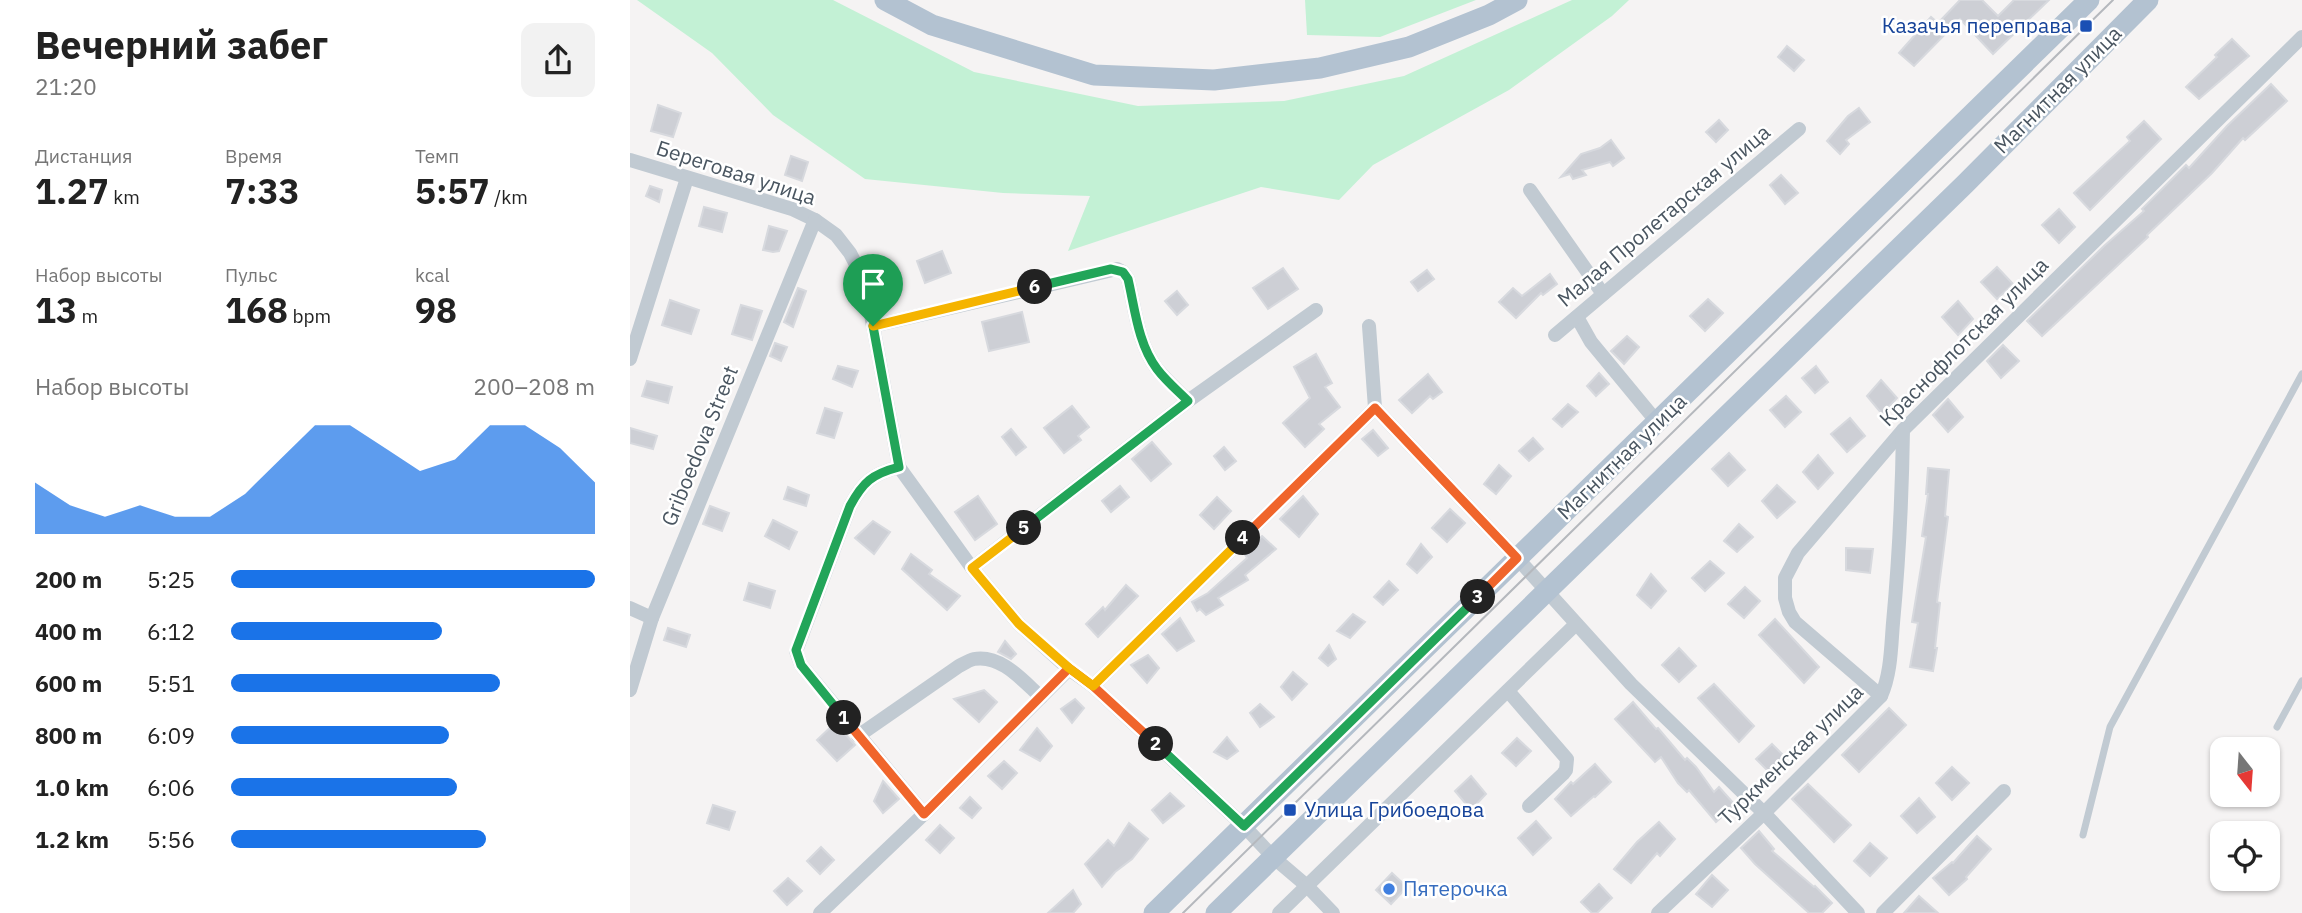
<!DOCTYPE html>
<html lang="ru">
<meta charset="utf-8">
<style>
:root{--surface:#fff;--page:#f2f2f2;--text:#222;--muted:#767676;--accent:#1a73e8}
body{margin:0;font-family:"IBM Plex Sans",sans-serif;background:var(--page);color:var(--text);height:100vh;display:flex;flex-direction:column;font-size:26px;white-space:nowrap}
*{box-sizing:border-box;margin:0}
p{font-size:23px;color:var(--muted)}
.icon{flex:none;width:38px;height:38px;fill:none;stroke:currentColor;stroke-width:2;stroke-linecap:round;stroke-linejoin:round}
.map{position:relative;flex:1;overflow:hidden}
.panel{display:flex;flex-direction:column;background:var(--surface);width:630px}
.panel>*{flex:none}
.needle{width:46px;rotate:163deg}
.buttons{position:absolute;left:1580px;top:737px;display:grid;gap:14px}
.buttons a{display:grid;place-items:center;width:70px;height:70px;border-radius:14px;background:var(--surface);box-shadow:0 2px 5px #0004;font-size:35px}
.pin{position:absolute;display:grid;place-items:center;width:60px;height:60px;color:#fff;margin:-72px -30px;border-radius:50% 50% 50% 0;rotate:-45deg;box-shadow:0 0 7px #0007}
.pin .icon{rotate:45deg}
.km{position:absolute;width:35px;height:35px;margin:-18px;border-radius:50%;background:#222;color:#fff;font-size:19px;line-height:35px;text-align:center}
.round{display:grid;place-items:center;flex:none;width:74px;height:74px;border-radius:14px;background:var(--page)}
.overview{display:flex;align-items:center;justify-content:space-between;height:119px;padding:0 35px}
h1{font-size:38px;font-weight:700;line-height:52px}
.figures{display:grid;grid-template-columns:repeat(3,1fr);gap:10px;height:119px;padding:7px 35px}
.figures div{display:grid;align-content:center}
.figures b{font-size:35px;font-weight:700}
.figures small{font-size:19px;font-weight:400}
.figures p{font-size:19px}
.chart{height:196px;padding:14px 35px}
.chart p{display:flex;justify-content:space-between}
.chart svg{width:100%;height:126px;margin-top:7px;fill:var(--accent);opacity:.7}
ul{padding:0 35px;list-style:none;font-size:23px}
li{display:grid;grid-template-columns:112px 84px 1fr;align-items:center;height:52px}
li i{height:18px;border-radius:9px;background:var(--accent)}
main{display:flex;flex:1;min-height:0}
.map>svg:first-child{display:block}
.green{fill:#c3f1d5}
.building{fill:#cdcfd5;stroke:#d7d9de;stroke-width:2}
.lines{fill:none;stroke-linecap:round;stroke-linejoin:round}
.lane{stroke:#c1cad2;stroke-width:7}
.street{stroke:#c1cad2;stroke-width:14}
.primary{stroke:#b3c2d1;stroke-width:21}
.tram{stroke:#b5b8bd;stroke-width:2}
.split-1-casing{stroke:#fff;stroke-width:14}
.split-2-casing{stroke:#fff;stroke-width:14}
.split-3-casing{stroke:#fff;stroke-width:14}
.split-4-casing{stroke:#fff;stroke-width:14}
.split-5-casing{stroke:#fff;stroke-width:14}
.split-6-casing{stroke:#fff;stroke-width:14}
.split-7-casing{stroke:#fff;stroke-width:14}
.split-1{stroke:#22a559;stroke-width:9}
.split-2{stroke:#f0652b;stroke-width:9}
.split-3{stroke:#22a559;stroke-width:9}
.split-4{stroke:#f0652b;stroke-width:9}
.split-5{stroke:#f5b400;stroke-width:9}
.split-6{stroke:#22a559;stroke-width:9}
.split-7{stroke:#f5b400;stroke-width:9}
.transit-dot{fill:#1a4fb4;stroke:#fff;stroke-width:2.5}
.shop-dot{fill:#3f7fe0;stroke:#fff;stroke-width:2.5}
.labels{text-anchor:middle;stroke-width:5;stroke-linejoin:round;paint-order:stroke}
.transit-label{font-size:21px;fill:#164399;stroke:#fff;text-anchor:end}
.street-label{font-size:21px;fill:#4a5661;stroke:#fff}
.shop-label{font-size:21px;fill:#366cbe;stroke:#fff;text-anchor:start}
</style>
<main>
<section class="panel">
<div class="overview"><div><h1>Вечерний забег</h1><p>21:20</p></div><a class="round"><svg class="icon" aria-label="share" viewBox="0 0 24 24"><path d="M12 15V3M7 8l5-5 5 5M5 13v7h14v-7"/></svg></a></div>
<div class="figures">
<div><p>Дистанция</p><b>1.27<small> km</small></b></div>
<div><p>Время</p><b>7:33</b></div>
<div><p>Темп</p><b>5:57<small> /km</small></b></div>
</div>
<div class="figures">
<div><p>Набор высоты</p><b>13<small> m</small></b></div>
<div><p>Пульс</p><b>168<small> bpm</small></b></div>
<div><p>kcal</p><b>98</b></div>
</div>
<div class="chart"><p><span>Набор высоты</span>200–208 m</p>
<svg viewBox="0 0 160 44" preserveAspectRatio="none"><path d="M0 44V26L10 34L20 38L30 34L40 38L50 38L60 30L70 18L80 6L90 6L100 14L110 22L120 18L130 6L140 6L150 14L160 26V44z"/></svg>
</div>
<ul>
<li><b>200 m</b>5:25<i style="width:100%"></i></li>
<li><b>400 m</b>6:12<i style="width:58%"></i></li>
<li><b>600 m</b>5:51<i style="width:74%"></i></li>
<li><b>800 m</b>6:09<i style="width:60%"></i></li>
<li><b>1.0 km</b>6:06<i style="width:62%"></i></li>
<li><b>1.2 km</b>5:56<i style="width:70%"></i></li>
</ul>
</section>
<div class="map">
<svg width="1672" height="913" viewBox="0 0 1672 913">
<rect width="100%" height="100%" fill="#f5f3f3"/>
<g class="green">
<path d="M7,0h196l141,72 164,34 146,-5 120,-25 168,-76h57l-17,16 -103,74 -136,75 -34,35 -78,-13 -193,64 22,-55 -87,-3 -138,-14 -92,-64 -61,-62z"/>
<path d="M675,0h171l-96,37 -73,-2z"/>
</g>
<g class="building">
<path d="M1330,0h22l16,16 16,-16h35l-56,54 -33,-35 -46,47 -15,-13 32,-36 7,6z"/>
<path d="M1602,39l17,17 -50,43 -13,-12 31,-30 -2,-2z"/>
<path d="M1157,46l17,14 -10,11 -16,-14z"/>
<path d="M1641,84l16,17 -42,39 -2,-2 -31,35 -65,62 1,2 -106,99 -15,-15 77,-75 40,-35 -2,-2 44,-44 3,3 38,-42z"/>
<path d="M28,105l23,8 -8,24 -22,-6z"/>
<path d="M1229,108l11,14 -24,18 3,4 -9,10 -13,-13 21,-25z"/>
<path d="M1089,120l9,10 -12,12 -10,-10z"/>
<path d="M1514,121l17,18 -71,71 -16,-17 56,-52 -3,-4z"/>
<path d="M981,140l13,18 -11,8 -3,-4 -28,8 4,5 -13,4 -3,-5 -9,3 20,-23 19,-6z"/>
<path d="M161,156l17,6 -6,19 -17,-6z"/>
<path d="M1151,175l17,18 -13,11 -15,-19z"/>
<path d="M20,186l12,4 -3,12 -13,-6z"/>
<path d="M74,207l23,6 -5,19 -23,-6z"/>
<path d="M1429,209l16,18 -16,16 -17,-18z"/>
<path d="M139,226l18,5 -8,20 -6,1 -10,-2z"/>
<path d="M312,251l9,22 -26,10 -8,-22z"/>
<path d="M1367,267l16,17 -16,15 -16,-17z"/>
<path d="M653,268l15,21 -30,20 -15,-21z"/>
<path d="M797,270l7,9 -16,12 -7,-9z"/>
<path d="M920,274l7,10 -14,11 -2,-2 -25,25 -17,-16 14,-14 9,8z"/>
<path d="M168,288l8,3 -13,36 -9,-5z"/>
<path d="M547,291l11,14 -11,10 -12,-14z"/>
<path d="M1078,299l15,14 -18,18 -15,-15z"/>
<path d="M40,300l29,10 -8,24 -29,-9z"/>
<path d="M1328,301l15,18 -15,16 -16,-18z"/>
<path d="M111,305l21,6 -10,29 -20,-6z"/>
<path d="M392,312l7,30 -40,9 -7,-29z"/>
<path d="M997,336l12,11 -15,17 -13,-13z"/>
<path d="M145,343l12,4 -6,14 -11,-5z"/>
<path d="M1373,345l16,16 -18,17 -14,-17z"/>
<path d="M686,354l16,29 -7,4 15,20 -21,17 5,5 -19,18 -22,-24 27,-25 -16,-31z"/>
<path d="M208,366l20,5 -6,16 -19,-8z"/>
<path d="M1186,366l12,16 -13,11 -13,-15z"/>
<path d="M969,373l10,11 -13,12 -9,-10z"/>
<path d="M798,374l14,18 -9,7 -3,-3 -18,17 -13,-13z"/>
<path d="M1251,380l16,18 -15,16 -15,-18z"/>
<path d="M17,381l25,6 -4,16 -26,-7z"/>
<path d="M1156,396l15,16 -16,15 -15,-17z"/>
<path d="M1318,399l15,18 -15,15 -15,-17z"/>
<path d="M938,404l10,8 -16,15 -9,-8z"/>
<path d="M442,406l17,21 -11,9 3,4 -17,13 -20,-25z"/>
<path d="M195,408l17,5 -8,25 -17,-5z"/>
<path d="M1220,418l15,18 -18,16 -16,-18z"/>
<path d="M0,428l27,8 -4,13 -23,-6z"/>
<path d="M381,429l15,18 -10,8 -14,-18z"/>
<path d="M743,430l15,18 -10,8 -16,-17z"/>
<path d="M903,438l10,11 -14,12 -10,-10z"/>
<path d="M522,442l19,22 -20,17 -19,-22z"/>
<path d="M594,447l12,14 -11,9 -11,-14z"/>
<path d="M1099,453l16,17 -17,16 -16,-17z"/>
<path d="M1188,455l15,18 -15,16 -15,-17z"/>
<path d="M869,465l12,11 -15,18 -12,-10z"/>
<path d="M1298,468l21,2 -4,46 3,1 -11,85 3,1 -5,45h2l-4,23 -23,-4 8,-44 -6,-1 14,-85 -4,-1 6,-42h-2z"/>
<path d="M1147,485l18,17 -18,16 -15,-17z"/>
<path d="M490,486l9,11 -18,15 -9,-11z"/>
<path d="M158,487l21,8 -3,11 -22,-7z"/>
<path d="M348,496l19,28 -22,16 -20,-28z"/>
<path d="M673,496l15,18 -19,23 -19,-18z"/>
<path d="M587,497l14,14 -17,18 -14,-14z"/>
<path d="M80,506l19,7 -7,18 -19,-7z"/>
<path d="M820,509l15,14 -18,19 -15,-14z"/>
<path d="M143,520l24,12 -8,17 -24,-13z"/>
<path d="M243,521l17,11 -16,22 -19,-16z"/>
<path d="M1109,524l14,13 -16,15 -13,-11z"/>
<path d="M632,536l14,13 -31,26 3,5 -30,18 5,7 -17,10 -6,-6 -3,2 -5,-9 16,-9 39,-35 -3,-5z"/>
<path d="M791,544l11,13 -15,16 -10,-9z"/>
<path d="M1216,548l27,1 -3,24 -24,-3z"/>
<path d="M281,554l21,16 -3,4 31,22 -13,14 -45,-41z"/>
<path d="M1080,561l14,12 -19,18 -13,-13z"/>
<path d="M1021,574l15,17 -15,17 -14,-13z"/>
<path d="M759,581l9,9 -15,15 -9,-8z"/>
<path d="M119,583l26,8 -5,17 -26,-8z"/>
<path d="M496,585l12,11 -40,41 -12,-13 17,-17 2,3z"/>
<path d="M1115,587l15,14 -16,17 -16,-14z"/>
<path d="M723,614l12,8 -15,16 -13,-7z"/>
<path d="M550,618l14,23 -17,10 -15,-17z"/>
<path d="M1145,619l44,48 -15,16 -45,-48z"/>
<path d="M38,628l22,7 -4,12 -22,-7z"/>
<path d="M375,641l11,13 -5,5 -13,-7z"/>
<path d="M699,645l7,14 -8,7 -9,-8z"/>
<path d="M1049,648l17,18 -17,16 -17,-17z"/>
<path d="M518,655l11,13 -12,15 -16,-18z"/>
<path d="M663,672l14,12 -15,16 -11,-13z"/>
<path d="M1084,684l40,42 -15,16 -41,-44z"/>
<path d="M354,690l13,12 -18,20 -25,-23z"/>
<path d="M445,699l9,9 -12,15 -11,-14z"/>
<path d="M1003,702l23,27 2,-1 27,32 2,-2 9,9 18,25 5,-5 16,18 -19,17 -27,-32 -2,2 -9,-9 -17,-26 -6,5 -40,-43z"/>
<path d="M630,704l14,13 -14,10 -10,-14z"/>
<path d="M1259,708l17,17 -47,47 -17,-17z"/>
<path d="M205,723l20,22 -18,16 -20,-21z"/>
<path d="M407,728l15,18 -12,15 -20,-11z"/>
<path d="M597,737l11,14 -11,8 -13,-7z"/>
<path d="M887,738l14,13 -15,15 -14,-13z"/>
<path d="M1142,744l12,12 -16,15 -12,-12z"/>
<path d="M374,761l13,12 -15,16 -14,-13z"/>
<path d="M965,764l16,18 -16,15 -1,-1 -23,20 -16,-17 16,-17 2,2z"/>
<path d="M1322,767l17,16 -17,17 -16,-17z"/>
<path d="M841,776l15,18 -15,16 -16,-19z"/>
<path d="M253,781l16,18 -16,14 -9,-12z"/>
<path d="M1178,784l43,41 -17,17 -42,-43z"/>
<path d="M540,793l14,13 -21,17 -11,-13z"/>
<path d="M340,797l11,11 -9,10 -12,-10z"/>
<path d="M1289,798l16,19 -18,16 -16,-17z"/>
<path d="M83,805l22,7 -6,18 -22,-7z"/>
<path d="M906,821l15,17 -18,17 -15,-17z"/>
<path d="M1029,822l16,17 -15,17 -3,-3 -26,30 -17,-14 23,-27z"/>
<path d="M499,823l19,16 -16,20 -17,13 -13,15 -17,-23 23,-24 6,6z"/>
<path d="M310,825l14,13 -14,15 -14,-13z"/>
<path d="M1129,831l15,18 -2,2 42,36 1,-1 17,17 -10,10h-13l-54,-49 -14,-16z"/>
<path d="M1347,836l14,13 -25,28 1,2 -18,16 -16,-17 19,-16 1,1z"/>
<path d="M1240,843l17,15 -17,18 -16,-15z"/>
<path d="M191,847l13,13 -14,14 -13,-13z"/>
<path d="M762,873l15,14 -16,17 -15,-14z"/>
<path d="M1082,875l16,15 -16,17 -16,-13z"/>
<path d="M158,878l14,13 -15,14 -13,-14z"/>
<path d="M969,884l13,14 -15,15h-5l-11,-11z"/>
<path d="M443,890l8,14 -8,9h-25z"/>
<path d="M1289,896l19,17h-34z"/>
</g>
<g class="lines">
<g class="lane">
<path d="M1647,727l25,-46"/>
<path d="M1453,835l27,-108 192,-353"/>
</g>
<g class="street">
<path d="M0,160l162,49 23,11 21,15 14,18 15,29 34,185 73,101 47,56 50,45 24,17 151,140 29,31 34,29 26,27"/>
<path d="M900,190l73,104"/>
<path d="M947,317l14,25 66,80"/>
<path d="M243,326l244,-57 6,3 5,7c7,30 10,65 29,90 9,11 21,22 31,32"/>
<path d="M739,326l6,82 142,150 114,126 133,129 94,100"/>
<path d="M925,335l244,-206"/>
<path d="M0,359l57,-181"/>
<path d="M269,467c-27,7 -36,15 -49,39l-54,145 5,14 123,149"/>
<path d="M342,568l216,-167 128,-91"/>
<path d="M0,608l22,10"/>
<path d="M463,686l282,-278"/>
<path d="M0,690l22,-72 163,-398"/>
<path d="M878,691l59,68 -1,11 -3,4 -34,32"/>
<path d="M1251,696l-86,-74 -6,-10 -4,-14v-20l13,-25 105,-123 399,-393"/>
<path d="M228,736l101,-70c4,-2 10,-6 15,-7 27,-5 49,22 67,38"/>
<path d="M190,913l104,-99 145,-145"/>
<path d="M649,913l297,-289"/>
<path d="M1028,913l106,-100 117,-117c10,-22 10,-49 12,-73 6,-64 9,-128 10,-193"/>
<path d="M1253,913l121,-122"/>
</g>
<g class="primary">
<path d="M255,0l47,25 162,50 120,5 106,-12 89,-21 80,-32 28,-15"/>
<path d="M524,913l935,-913"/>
<path d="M586,913l749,-729 183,-184"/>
</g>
<path class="tram" d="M553,913l930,-913"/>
</g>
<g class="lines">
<defs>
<path id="split-1" d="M214,718l-43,-53 -5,-15 54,-144c13,-24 22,-32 49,-39l-26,-141"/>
<path id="split-2" d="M214,718l80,96 145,-146 24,18 63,58"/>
<path id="split-3" d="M526,744l88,82 234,-229"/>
<path id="split-4" d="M613,538l132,-130 142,150 -39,39"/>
<path id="split-5" d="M394,528l-52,40 47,56 50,44 24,18 150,-148"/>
<path id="split-6" d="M394,528l164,-127c-10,-10 -22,-20 -31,-32 -19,-25 -22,-60 -29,-90l-5,-7 -12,-3 -76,18"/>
<path id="split-7" d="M243,326l162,-39"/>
</defs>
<use href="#split-1" class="split-1-casing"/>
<use href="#split-2" class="split-2-casing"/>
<use href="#split-3" class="split-3-casing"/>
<use href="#split-4" class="split-4-casing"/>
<use href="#split-5" class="split-5-casing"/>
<use href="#split-6" class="split-6-casing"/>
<use href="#split-7" class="split-7-casing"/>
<use href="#split-1" class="split-1"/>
<use href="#split-2" class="split-2"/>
<use href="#split-3" class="split-3"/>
<use href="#split-4" class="split-4"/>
<use href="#split-5" class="split-5"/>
<use href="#split-6" class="split-6"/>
<use href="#split-7" class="split-7"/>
</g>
<g class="transit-dot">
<rect x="1449" y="19" width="14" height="14" rx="3.5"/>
<rect x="653" y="803" width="14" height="14" rx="3.5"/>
</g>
<circle class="shop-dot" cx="759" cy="889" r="7"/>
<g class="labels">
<g class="transit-label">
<text x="1442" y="33">Казачья переправа</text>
<text x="674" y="817" text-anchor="start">Улица Грибоедова</text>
</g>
<g class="street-label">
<text transform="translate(1428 90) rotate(-45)" y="7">Магнитная улица</text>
<text transform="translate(106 173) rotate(18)" y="7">Береговая улица</text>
<text transform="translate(1034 216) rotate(-40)" y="7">Малая Пролетарская улица</text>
<text transform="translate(1334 342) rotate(-45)" y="7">Краснофлотская улица</text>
<text transform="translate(70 446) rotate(-68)" y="7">Griboedova Street</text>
<text transform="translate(992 457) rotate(-44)" y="7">Магнитная улица</text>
<text transform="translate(1161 755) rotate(-44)" y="7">Туркменская улица</text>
</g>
<g class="shop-label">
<text x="773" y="896">Пятерочка</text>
</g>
</g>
</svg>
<div class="buttons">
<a><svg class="needle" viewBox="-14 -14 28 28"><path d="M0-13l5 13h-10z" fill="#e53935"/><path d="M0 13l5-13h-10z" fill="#767676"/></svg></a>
<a><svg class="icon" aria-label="locate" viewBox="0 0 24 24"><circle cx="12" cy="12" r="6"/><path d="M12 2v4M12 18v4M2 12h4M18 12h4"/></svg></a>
</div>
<div class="pin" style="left:243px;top:326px;background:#1e9e55"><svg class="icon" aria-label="arrive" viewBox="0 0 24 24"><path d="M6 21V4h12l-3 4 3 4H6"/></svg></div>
<b class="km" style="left:214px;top:718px">1</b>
<b class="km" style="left:526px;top:744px">2</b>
<b class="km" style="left:848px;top:597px">3</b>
<b class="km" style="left:613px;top:538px">4</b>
<b class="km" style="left:394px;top:528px">5</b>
<b class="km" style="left:405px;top:287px">6</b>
</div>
</main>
